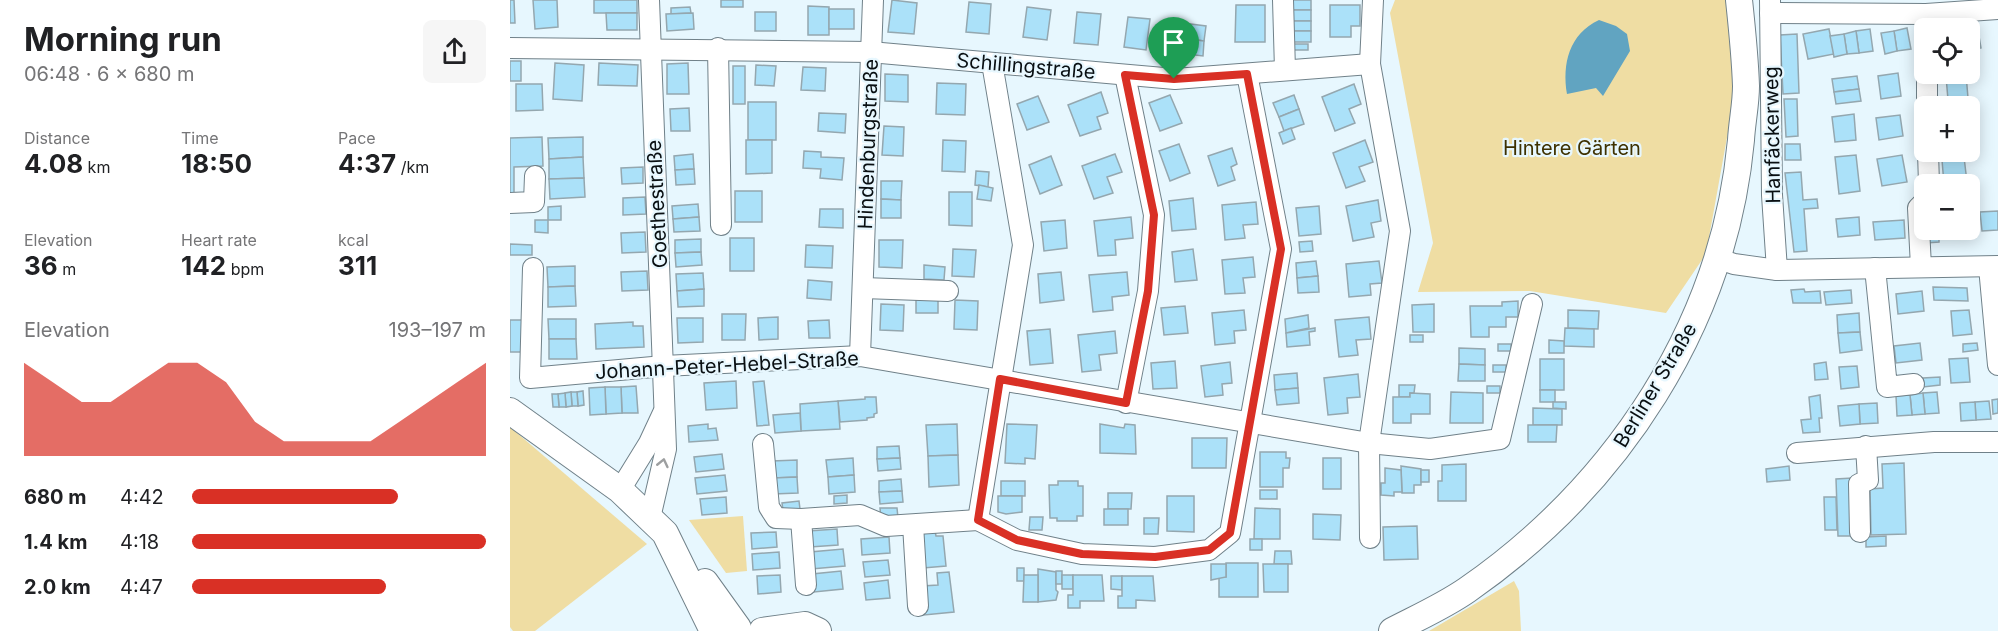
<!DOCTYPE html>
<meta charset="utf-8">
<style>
:root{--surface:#fff;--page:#f6f6f6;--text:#202124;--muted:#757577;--accent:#d93025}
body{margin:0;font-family:Inter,sans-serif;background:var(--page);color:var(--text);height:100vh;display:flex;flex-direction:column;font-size:22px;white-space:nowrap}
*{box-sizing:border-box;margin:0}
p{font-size:20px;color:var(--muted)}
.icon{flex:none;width:33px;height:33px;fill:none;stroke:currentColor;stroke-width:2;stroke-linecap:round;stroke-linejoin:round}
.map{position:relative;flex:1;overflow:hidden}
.drawer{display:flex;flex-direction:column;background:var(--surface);width:510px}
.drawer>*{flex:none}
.buttons{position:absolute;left:1404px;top:18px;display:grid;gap:12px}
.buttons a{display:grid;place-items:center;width:66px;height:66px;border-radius:9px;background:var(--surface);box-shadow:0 3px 15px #0003;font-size:30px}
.pin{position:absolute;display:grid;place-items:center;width:51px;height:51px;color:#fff;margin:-62px -26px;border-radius:50% 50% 50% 0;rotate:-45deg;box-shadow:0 0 6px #0007}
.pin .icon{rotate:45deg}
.round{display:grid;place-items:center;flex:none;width:63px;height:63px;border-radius:9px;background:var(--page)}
.overview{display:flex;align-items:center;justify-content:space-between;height:102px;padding:0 24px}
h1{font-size:33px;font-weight:700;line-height:45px}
.stats{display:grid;grid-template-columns:repeat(3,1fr);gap:9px;height:102px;padding:6px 24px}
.stats div{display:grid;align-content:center}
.stats b{font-size:26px;font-weight:700}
.stats small{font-size:16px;font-weight:400}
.stats p{font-size:16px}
.chart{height:168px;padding:12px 24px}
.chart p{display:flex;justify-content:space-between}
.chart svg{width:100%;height:108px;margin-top:6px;fill:var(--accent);opacity:.7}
ul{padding:0 24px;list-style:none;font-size:20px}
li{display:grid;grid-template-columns:96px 72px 1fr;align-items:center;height:45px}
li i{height:15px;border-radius:8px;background:var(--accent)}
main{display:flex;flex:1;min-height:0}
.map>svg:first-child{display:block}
.green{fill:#efdda3}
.water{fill:#61a4c1}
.building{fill:#abe1f9;stroke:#94a7af;stroke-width:1.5}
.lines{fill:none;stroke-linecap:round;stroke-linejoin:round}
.minor-casing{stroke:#708189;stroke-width:22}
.major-casing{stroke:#708189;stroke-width:28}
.minor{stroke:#fff;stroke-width:20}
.major{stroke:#fff;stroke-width:26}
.oneway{stroke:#9d9fa0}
.route-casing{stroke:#fff;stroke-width:12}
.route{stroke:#d93025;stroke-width:8}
.labels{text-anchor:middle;stroke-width:4.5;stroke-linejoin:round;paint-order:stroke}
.street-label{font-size:20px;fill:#090f12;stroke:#e7f7fe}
.park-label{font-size:20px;fill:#3e3100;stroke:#e7f7fe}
</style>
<main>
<section class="drawer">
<div class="overview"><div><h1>Morning run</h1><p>06:48 · 6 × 680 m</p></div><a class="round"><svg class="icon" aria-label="share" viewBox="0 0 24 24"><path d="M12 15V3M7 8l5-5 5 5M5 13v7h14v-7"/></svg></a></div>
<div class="stats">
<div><p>Distance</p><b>4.08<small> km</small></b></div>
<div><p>Time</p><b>18:50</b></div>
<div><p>Pace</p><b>4:37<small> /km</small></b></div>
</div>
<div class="stats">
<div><p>Elevation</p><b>36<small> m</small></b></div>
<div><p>Heart rate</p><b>142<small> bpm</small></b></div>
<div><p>kcal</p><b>311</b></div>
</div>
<div class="chart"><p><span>Elevation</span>193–197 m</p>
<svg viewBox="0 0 160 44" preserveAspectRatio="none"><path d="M0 44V6L10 14L20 22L30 22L40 14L50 6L60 6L70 14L80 30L90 38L100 38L110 38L120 38L130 30L140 22L150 14L160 6V44z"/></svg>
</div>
<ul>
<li><b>680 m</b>4:42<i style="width:70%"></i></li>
<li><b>1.4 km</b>4:18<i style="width:100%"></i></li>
<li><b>2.0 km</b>4:47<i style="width:66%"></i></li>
</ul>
</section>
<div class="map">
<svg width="1488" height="631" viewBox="0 0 1488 631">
<rect width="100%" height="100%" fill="#e7f7fe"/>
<g class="green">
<path d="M885,0h331l11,82 -31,172 -40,59 -136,-22 -112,1 15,-49 -43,-230z"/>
<path d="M0,427l137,117 -112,87h-22l-3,-4z"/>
<path d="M233,516l4,55 -21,2 -37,-53z"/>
<path d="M1004,581l5,10 2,40h-92z"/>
</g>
<path class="water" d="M1089,20l17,6 11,8 3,17 -27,45 -7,-8 -29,6c-5,-30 2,-60 32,-74z"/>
<g class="building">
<path d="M0,0h4l1,23h-5z"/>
<path d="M23,0h24l1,27 -23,2z"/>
<rect x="84" y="0" width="43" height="13"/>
<rect x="211" y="0" width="22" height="7"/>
<path d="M382,0l25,3 -3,31 -26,-2z"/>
<rect x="778" y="0" width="23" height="10"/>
<path d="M459,2l22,2 -2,30 -23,-2z"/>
<path d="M726,5h29v37h-30z"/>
<path d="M820,5h30v21h-9v11h-21z"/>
<path d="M298,6l21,1v28h-21z"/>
<path d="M180,7l1,6 -20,1v-6z"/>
<path d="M517,7l24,3 -4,30 -24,-3z"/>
<rect x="319" y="9" width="25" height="20"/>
<rect x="778" y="10" width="23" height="11"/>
<rect x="245" y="12" width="21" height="19"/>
<path d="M567,12l24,2 -3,31 -24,-2z"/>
<path d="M96,13h31v17h-30z"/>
<path d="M183,13l1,16 -27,2 -1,-17z"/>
<path d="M618,17l22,2 -4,31 -22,-3z"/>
<rect x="778" y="21" width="23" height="10"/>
<path d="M673,23l23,3 -2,15 -23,-3z"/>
<path d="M1467,25l4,23 -11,2v-22l-9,-1z"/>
<path d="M1397,28l4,21 -14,2 -3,-20z"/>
<path d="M1319,29l5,25 -26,5 -5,-25z"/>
<path d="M1360,29l3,22 -14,2 -3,-22z"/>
<rect x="778" y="31" width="23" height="11"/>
<path d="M1346,31l3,22 -12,1 -3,-20z"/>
<path d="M1384,31l3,20 -12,3 -4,-21z"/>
<path d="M1287,34l2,59 -16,1 -3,-59z"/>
<path d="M1334,34l3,20 -13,3 -4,-21z"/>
<path d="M671,38l23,3 -1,15 -24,-3z"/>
<rect x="784" y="44" width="14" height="6"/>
<rect x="0" y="61" width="11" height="20"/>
<path d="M45,63l29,2 -2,36 -29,-2z"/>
<path d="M89,63l39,2 -1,21 -39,-1z"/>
<path d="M178,63l1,31h-22v-30z"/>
<path d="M246,65l20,1 -2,20 -19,-1z"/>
<rect x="223" y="66" width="12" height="38"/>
<path d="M293,67l23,1 -1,23 -24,-1z"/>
<path d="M1388,73l3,23 -20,3 -3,-23z"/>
<path d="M375,74l23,1v27l-23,-1z"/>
<path d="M1456,74l2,24 -20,2 -2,-24z"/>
<path d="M1347,76l2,13 -25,3 -2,-13z"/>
<path d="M427,83l29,1 -1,31 -29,-1z"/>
<path d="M6,84h26l1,26 -27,1z"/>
<path d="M844,84l7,20 -12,5 6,14 -20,8 -13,-34z"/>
<path d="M1349,89l2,12 -25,3 -2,-12z"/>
<path d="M591,92l7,21 -11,4 4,12 -21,7 -12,-31z"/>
<path d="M660,95l12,28 -22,8 -11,-28z"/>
<path d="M784,95l5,14 -20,8 -6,-14z"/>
<path d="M528,96l11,26 -22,8 -10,-26z"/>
<path d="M1274,99h13l1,37 -12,1z"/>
<rect x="238" y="102" width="28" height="38"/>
<path d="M179,108l1,23h-19l-1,-22z"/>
<path d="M789,109l5,15 -20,7 -5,-14z"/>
<path d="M309,113l27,1 -1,19 -27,-2z"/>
<path d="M1344,114l2,26 -21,2 -3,-25z"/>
<path d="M1390,115l3,21 -24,4 -3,-22z"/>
<path d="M374,126l20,1 -1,29 -21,-1z"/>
<path d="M781,128l4,11 -12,5 -4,-11z"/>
<path d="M32,137l1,29 -29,1v28l-4,1v-58z"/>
<path d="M73,137v20l-34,2 -1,-21z"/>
<path d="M236,140h26v33l-26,1z"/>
<path d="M433,140l23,1 -1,31 -23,-1z"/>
<path d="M855,140l8,22 -14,5 6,14 -19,7 -13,-35z"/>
<path d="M669,144l11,29 -20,8 -11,-30z"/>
<path d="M1275,144h15l1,16h-16z"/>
<path d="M722,148l5,16 -6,3 4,13 -17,6 -10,-30z"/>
<path d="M294,151l17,1v5l23,1 -2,22 -22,-2 1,-9 -18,-1z"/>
<path d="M183,154l1,15 -19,1 -1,-14z"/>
<path d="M605,154l7,18 -15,5 6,16 -19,6 -12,-33z"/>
<path d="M1346,155l4,36 -21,3 -4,-37z"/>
<path d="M1392,155l5,27 -25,4 -5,-27z"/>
<path d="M541,156l11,29 -22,9 -11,-29z"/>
<path d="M73,157l1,21 -35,1v-20z"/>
<path d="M1454,157l3,25 -23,2 -2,-24z"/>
<path d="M133,167v16l-21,1 -1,-16z"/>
<path d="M184,169l1,15 -19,1 -1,-15z"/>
<path d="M466,171l13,1 -1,15 -13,-2z"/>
<path d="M1291,172l2,28 14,-1 1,9 -14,1 3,42 -13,1 -9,-79z"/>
<path d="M74,178l1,19 -35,2 -1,-20z"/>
<path d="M371,181h21l-1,19 -20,-1z"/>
<path d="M469,185l14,3 -2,13 -14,-2z"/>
<rect x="225" y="191" width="27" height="31"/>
<path d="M439,192h23v34l-23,-1z"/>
<path d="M135,197l1,17 -23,1v-17z"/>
<path d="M683,198l3,31 -24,2 -3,-30z"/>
<path d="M371,199l20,1v18h-20z"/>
<path d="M868,200l3,21 -10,2 3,14 -21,4 -7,-35z"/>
<path d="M746,202l2,22 -15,1 2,13 -20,2 -3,-35z"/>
<path d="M188,204l1,13 -26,2 -1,-13z"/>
<path d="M51,206v14h-13v-13z"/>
<path d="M809,206l2,28 -22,2 -3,-28z"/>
<path d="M310,209h23v19l-24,-1z"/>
<path d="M1488,211v19l-16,1 -2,-19z"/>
<path d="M189,217l1,14 -26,1 -1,-13z"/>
<path d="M621,217l2,21 -18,2 1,15 -18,1 -4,-35z"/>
<path d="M1349,217l1,18 -22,2 -2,-18z"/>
<path d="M25,220h13v13l-13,-1z"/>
<path d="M555,220l2,28 -23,3 -3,-29z"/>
<path d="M1394,220l1,18 -30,2 -2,-18z"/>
<path d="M1415,230h14v12l-13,1z"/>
<path d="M135,232l1,20 -24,1 -1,-20z"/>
<rect x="220" y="238" width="24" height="33"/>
<path d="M191,239v13l-26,1v-13z"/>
<path d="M369,240h24l-1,28 -23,-1z"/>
<path d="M802,241l1,10 -13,1 -1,-10z"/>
<path d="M0,244l22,1v10h-22z"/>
<path d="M296,245l27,1 -1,22 -27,-1z"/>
<path d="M443,249l23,1 -2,27 -22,-1z"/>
<path d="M683,249l4,31 -22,2 -3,-30z"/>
<path d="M191,252l1,13 -26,2 -1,-14z"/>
<path d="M743,257l2,20 -12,1 2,15 -20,1 -3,-34z"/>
<path d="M806,261l2,15 -21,2 -1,-15z"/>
<path d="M869,261l3,22 -12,1 1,11 -22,2 -3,-33z"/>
<path d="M414,265l21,2 -1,13 -20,-1z"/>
<path d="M65,266v20l-27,1 -1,-20z"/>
<path d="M137,271l1,19 -26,1 -1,-19z"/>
<path d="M551,272l3,28 -24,3 -2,-29z"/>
<path d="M617,272l2,23 -17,2 1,13 -20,2 -4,-37z"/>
<path d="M193,273l1,16 -27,2 -1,-17z"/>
<path d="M808,276l1,16 -21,1 -1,-15z"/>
<path d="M298,280l24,2 -1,18 -24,-2z"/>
<path d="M65,286l1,20 -28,1v-20z"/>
<path d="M1423,287l34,1 1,13 -34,-1z"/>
<path d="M194,289v17l-26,1 -1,-16z"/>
<path d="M1294,289l1,3 15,-1 1,12h-28l-2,-13z"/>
<path d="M1341,290l1,13 -26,2 -2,-13z"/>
<path d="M1412,291l2,20 -26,3 -2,-20z"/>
<rect x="406" y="298" width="22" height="15"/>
<path d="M445,300l23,1 -1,29 -23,-1z"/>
<path d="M1008,301v16h-12v10h-17v10h-18l-1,-31h32v-4z"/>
<path d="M371,304l23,1 -1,26 -23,-1z"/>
<path d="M924,304v28h-21l-1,-27z"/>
<path d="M675,306l3,27 -24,2 -3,-27z"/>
<path d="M734,310l2,20 -12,1 1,12 -20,2 -3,-32z"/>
<path d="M1058,310l31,1 -1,18 -30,-1z"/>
<path d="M1459,310l3,24 -19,2 -2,-25z"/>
<path d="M1349,313l1,19 -22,1 -1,-18z"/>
<path d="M212,314h24l-1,26h-23z"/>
<path d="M798,315l1,13 -23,5 -1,-14z"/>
<path d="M268,317v22l-19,1 -1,-22z"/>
<path d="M859,317l2,22 -15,1 2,15 -19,2 -4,-37z"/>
<path d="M167,318h26v24l-25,1z"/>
<path d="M38,319h28v20h-27z"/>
<rect x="0" y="320" width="15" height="32"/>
<path d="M319,320l1,18h-21l-1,-17z"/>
<path d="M123,322v4h10l1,21 -48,2 -1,-25z"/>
<path d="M805,328v3l-6,1 1,13 -23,2 -1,-14z"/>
<path d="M1055,328l29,1v18l-30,-1z"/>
<path d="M540,329l3,34 -23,2 -3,-34z"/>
<path d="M605,331l2,22 -18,2 2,15 -19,2 -4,-37z"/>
<path d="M1350,332l2,18 -22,3 -2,-20z"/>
<rect x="900" y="335" width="13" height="7"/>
<path d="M39,339h27l1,20h-28z"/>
<path d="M1039,340l15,1v12h-15z"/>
<path d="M1410,343l2,17 -26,3 -2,-17z"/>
<path d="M1467,343l1,7 -15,2v-8z"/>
<rect x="988" y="344" width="13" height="7"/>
<path d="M949,348l26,1v16l-26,-1z"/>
<path d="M1458,358l2,24 -19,1 -2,-24z"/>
<rect x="1030" y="359" width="24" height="31"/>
<path d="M665,361l2,27 -24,1 -2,-26z"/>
<path d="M720,362l2,21 -10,1 1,11 -18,2 -4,-31z"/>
<path d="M1316,362l2,17 -13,1 -1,-16z"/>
<path d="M949,364l26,1v16h-27z"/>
<rect x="983" y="365" width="13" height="7"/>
<path d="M1347,366l2,21 -18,2 -2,-22z"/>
<path d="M787,373l1,15 -23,2 -1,-15z"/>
<path d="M848,374l2,23 -13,1 1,15 -20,2 -4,-37z"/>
<path d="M1430,377v8l-17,2v-9z"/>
<path d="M226,381l1,27 -31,2 -2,-27z"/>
<path d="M254,381l5,44 -12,1 -4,-44z"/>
<path d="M889,385h16l-1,8h-4v4h-11z"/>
<path d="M126,386l2,27h-16l-1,-26z"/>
<rect x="977" y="386" width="13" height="7"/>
<path d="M95,387h16l1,26 -16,1z"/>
<path d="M95,387l1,27 -16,1 -1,-27z"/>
<path d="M788,388l1,15 -22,2 -2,-15z"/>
<rect x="1030" y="390" width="15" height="12"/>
<path d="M73,391l1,14 -6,1 -1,-14z"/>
<path d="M61,392h6l1,14h-6z"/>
<path d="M61,392l1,14 -6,1 -1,-14z"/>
<path d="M941,392l32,1v30h-33z"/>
<path d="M1427,392l2,21 -14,1 -2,-21z"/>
<path d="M55,393l1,14h-7l-1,-13z"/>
<path d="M900,393l20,1v20h-19v9h-18v-26h17z"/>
<path d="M1413,393l2,21 -13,1 -2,-20z"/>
<path d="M42,394h6l1,13h-6z"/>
<path d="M1310,395l2,23h-3l1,14 -17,1 -2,-13 10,-1 -2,-22z"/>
<path d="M1400,395l2,20 -15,1 -1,-20z"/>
<path d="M355,397h11l1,16 -3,1v3l-7,1v2l-27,2 -2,-21 27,-2z"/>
<path d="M1488,399v14l-5,1 -1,-14z"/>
<path d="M328,401l2,28 -39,2 -1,-27z"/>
<path d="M1479,401l2,18 -15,1 -1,-18z"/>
<path d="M1043,402h13v7l-13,-1z"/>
<path d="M1465,402l1,18 -15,1 -1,-18z"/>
<path d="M1367,403l1,20 -18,1 -1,-20z"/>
<path d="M1349,404l1,20 -20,2 -2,-20z"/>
<path d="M1023,408l29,1v16h-29z"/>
<path d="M290,413l1,18 -26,2 -2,-18z"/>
<path d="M198,424v5l8,-1 2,12 -29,2 -1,-16z"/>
<path d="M447,424l1,31 -30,1 -2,-31z"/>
<path d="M497,424l30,1 -2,34 -10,-1v6l-20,-1z"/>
<path d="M590,424l24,4 1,-4 10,1 1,29 -36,-1z"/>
<path d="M1018,425h29l-1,17h-28z"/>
<path d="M682,438h35l-1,30h-34z"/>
<path d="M389,446l1,12 -23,1v-12z"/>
<path d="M750,452h26v6h4l-1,10h-6v19h-23z"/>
<path d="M212,454l2,15 -28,3 -2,-15z"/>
<path d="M448,455l1,30 -30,2 -1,-31z"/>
<path d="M343,458l1,17 -26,2 -2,-17z"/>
<path d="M390,458l1,11 -23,2 -1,-12z"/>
<rect x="813" y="458" width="18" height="31"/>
<path d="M287,460v17l-24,1 -1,-17z"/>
<path d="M1394,463l2,71 -35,1 -1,-46 13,-1 -1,-24z"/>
<path d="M956,464v37h-28v-20h4v-16z"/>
<path d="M891,466l20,3v16h-7v8h-12z"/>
<path d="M1279,466l1,14 -23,2 -1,-13z"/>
<path d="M875,468l16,2 1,22h-8v4l-13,-1v-12h4z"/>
<rect x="911" y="470" width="8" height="12"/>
<path d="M215,475l2,16 -30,3 -2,-16z"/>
<path d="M344,475l1,17 -26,2 -1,-17z"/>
<path d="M287,477l1,16 -25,1v-16z"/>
<path d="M1342,478l2,58h-16l-2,-57z"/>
<path d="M391,479l1,12 -23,1v-11z"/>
<rect x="491" y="481" width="24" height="15"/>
<path d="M548,481h20v5h5v30h-6v5h-20v-3h-7l-1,-33h9z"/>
<rect x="750" y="490" width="17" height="9"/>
<path d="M392,491l1,11 -23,2 -1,-12z"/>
<path d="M598,493h24l-1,16h-23z"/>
<path d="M337,495v8l-13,1v-8z"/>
<path d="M488,496h24v16l-16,2 -8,-2z"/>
<path d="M657,496h27v36l-27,-1z"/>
<path d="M216,497l1,16 -25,2 -2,-16z"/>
<path d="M1314,497h12l1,33h-12z"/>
<path d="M289,501l1,8 -17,1 -1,-7z"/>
<path d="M370,508h17l1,10 -17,1z"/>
<path d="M745,508l25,1v30h-26z"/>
<rect x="594" y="509" width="24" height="16"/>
<path d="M803,514l28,1 -1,25 -27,-1z"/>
<path d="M520,517h13l-1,13h-13z"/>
<path d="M634,518h15l-1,16h-14z"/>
<path d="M907,526l1,33 -34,1 -1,-33z"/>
<path d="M327,529l1,16 -28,2 -2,-16z"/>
<path d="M425,531l1,5h7l3,30 -23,2 -3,-36z"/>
<path d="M266,532l1,15 -25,2 -1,-16z"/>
<path d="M1376,536v10l-20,1v-10z"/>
<path d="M379,537l1,16 -28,2 -1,-16z"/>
<rect x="740" y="539" width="12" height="11"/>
<path d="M333,549l2,17 -34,3 -1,-17z"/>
<path d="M765,551h16l1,13h-18z"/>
<path d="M269,552l1,16 -27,2 -1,-16z"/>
<path d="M378,560l2,15 -25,2 -2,-15z"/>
<path d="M716,563h32v34h-39v-20h7z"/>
<path d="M701,564h15v13l-15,3z"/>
<path d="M753,564h25v28h-24z"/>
<rect x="507" y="568" width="7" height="13"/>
<path d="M528,569l18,3v18l2,2 -2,8 -18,2z"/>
<path d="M331,571l2,18 -29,3 -2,-18z"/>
<rect x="546" y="571" width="6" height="13"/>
<path d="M439,572l5,40 -30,3 -2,-29 16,-1 -1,-12z"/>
<path d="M270,575l1,17 -23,2 -1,-18z"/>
<path d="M514,575h14v27h-15z"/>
<rect x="552" y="575" width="11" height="14"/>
<path d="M563,575h29l2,26h-24v7h-12v-13h5z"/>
<path d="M601,576h11v14l-11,-1z"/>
<path d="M612,576h31l2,25 -19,-1v8h-18v-12h4z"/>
<path d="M378,580l2,18 -24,2 -2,-17z"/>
</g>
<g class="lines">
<defs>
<g id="minor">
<path d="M139,0l17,449 -16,69"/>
<path d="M773,0l2,70"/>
<path d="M1260,0l2,195 5,75"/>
<path d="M1260,13l156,1 72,-5"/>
<path d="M0,48l360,4 305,27 195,-15"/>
<path d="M208,48l3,177"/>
<path d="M482,63l31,182 -45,275 39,20 65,14 73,3 54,-7 21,-17 51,-284 -34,-175"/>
<path d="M1417,74v32"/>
<path d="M615,75l29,140 -6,76 -22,112"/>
<path d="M1418,152l1,32"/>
<path d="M0,203l24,-1 1,-26"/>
<path d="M1209,259l15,5 43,6 221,-4"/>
<path d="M1411,267l-3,-59 6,-6"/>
<path d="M1479,267l9,98"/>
<path d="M23,268l-3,110 134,-12 196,-10 509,87 61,6 70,-10 32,-135"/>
<path d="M1365,268l12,119 27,-3"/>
<path d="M353,288l85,3"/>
<path d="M350,356l13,-356"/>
<path d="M253,444l6,63 7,11 25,1 59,-4 26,11 92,-6"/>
<path d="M1287,453l137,-11h64"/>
<path d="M110,490l29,-47 14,-30"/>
<path d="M291,519l5,66"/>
<path d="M403,525l5,81"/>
<path d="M1350,532l-1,-48 9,-4 -2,-34"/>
<path d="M860,538l-1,-95 31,-212 -30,-167 3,-64"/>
</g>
<g id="major">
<path d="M0,411l110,79 45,43 48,98"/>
<path d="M195,582l33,46"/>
<path d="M252,631l43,-6 13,6"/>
<path d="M882,631c25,-13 52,-25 75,-41 151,-105 257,-266 274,-450 1,-18 5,-36 5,-54 -1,-29 -4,-58 -7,-86"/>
</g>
</defs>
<use href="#minor" class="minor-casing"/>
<use href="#major" class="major-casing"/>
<use href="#minor" class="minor"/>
<use href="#major" class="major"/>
</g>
<defs><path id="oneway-chevron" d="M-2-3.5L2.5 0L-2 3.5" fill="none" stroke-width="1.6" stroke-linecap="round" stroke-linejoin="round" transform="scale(1.5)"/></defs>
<use class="oneway" href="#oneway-chevron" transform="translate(153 463) rotate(-77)"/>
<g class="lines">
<defs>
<path id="route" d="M737,74l34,175 -51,284 -21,17 -54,7 -73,-3 -65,-14 -39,-20 22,-141 126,24 22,-112 6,-76 -29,-140 49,4z"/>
</defs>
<use href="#route" class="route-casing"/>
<use href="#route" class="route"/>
</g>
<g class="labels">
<g class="street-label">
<text transform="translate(516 66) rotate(5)" y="7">Schillingstraße</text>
<text transform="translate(1262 135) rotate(-91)" y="7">Hanfäckerweg</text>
<text transform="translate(358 144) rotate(-88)" y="7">Hindenburgstraße</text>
<text transform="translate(147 204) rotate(-93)" y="7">Goethestraße</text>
<text transform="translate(217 365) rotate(-3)" y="7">Johann-Peter-Hebel-Straße</text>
<text transform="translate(1145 385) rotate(-59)" y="7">Berliner Straße</text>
</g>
<g class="park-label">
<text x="1062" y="155">Hintere Gärten</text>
</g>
</g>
</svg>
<div class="buttons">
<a><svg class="icon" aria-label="locate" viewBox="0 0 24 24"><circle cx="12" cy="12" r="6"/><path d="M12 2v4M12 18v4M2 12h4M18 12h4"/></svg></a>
<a>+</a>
<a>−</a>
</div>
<div class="pin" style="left:664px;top:79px;background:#1e9e55"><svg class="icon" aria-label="arrive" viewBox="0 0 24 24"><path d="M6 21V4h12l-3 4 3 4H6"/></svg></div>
</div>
</main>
